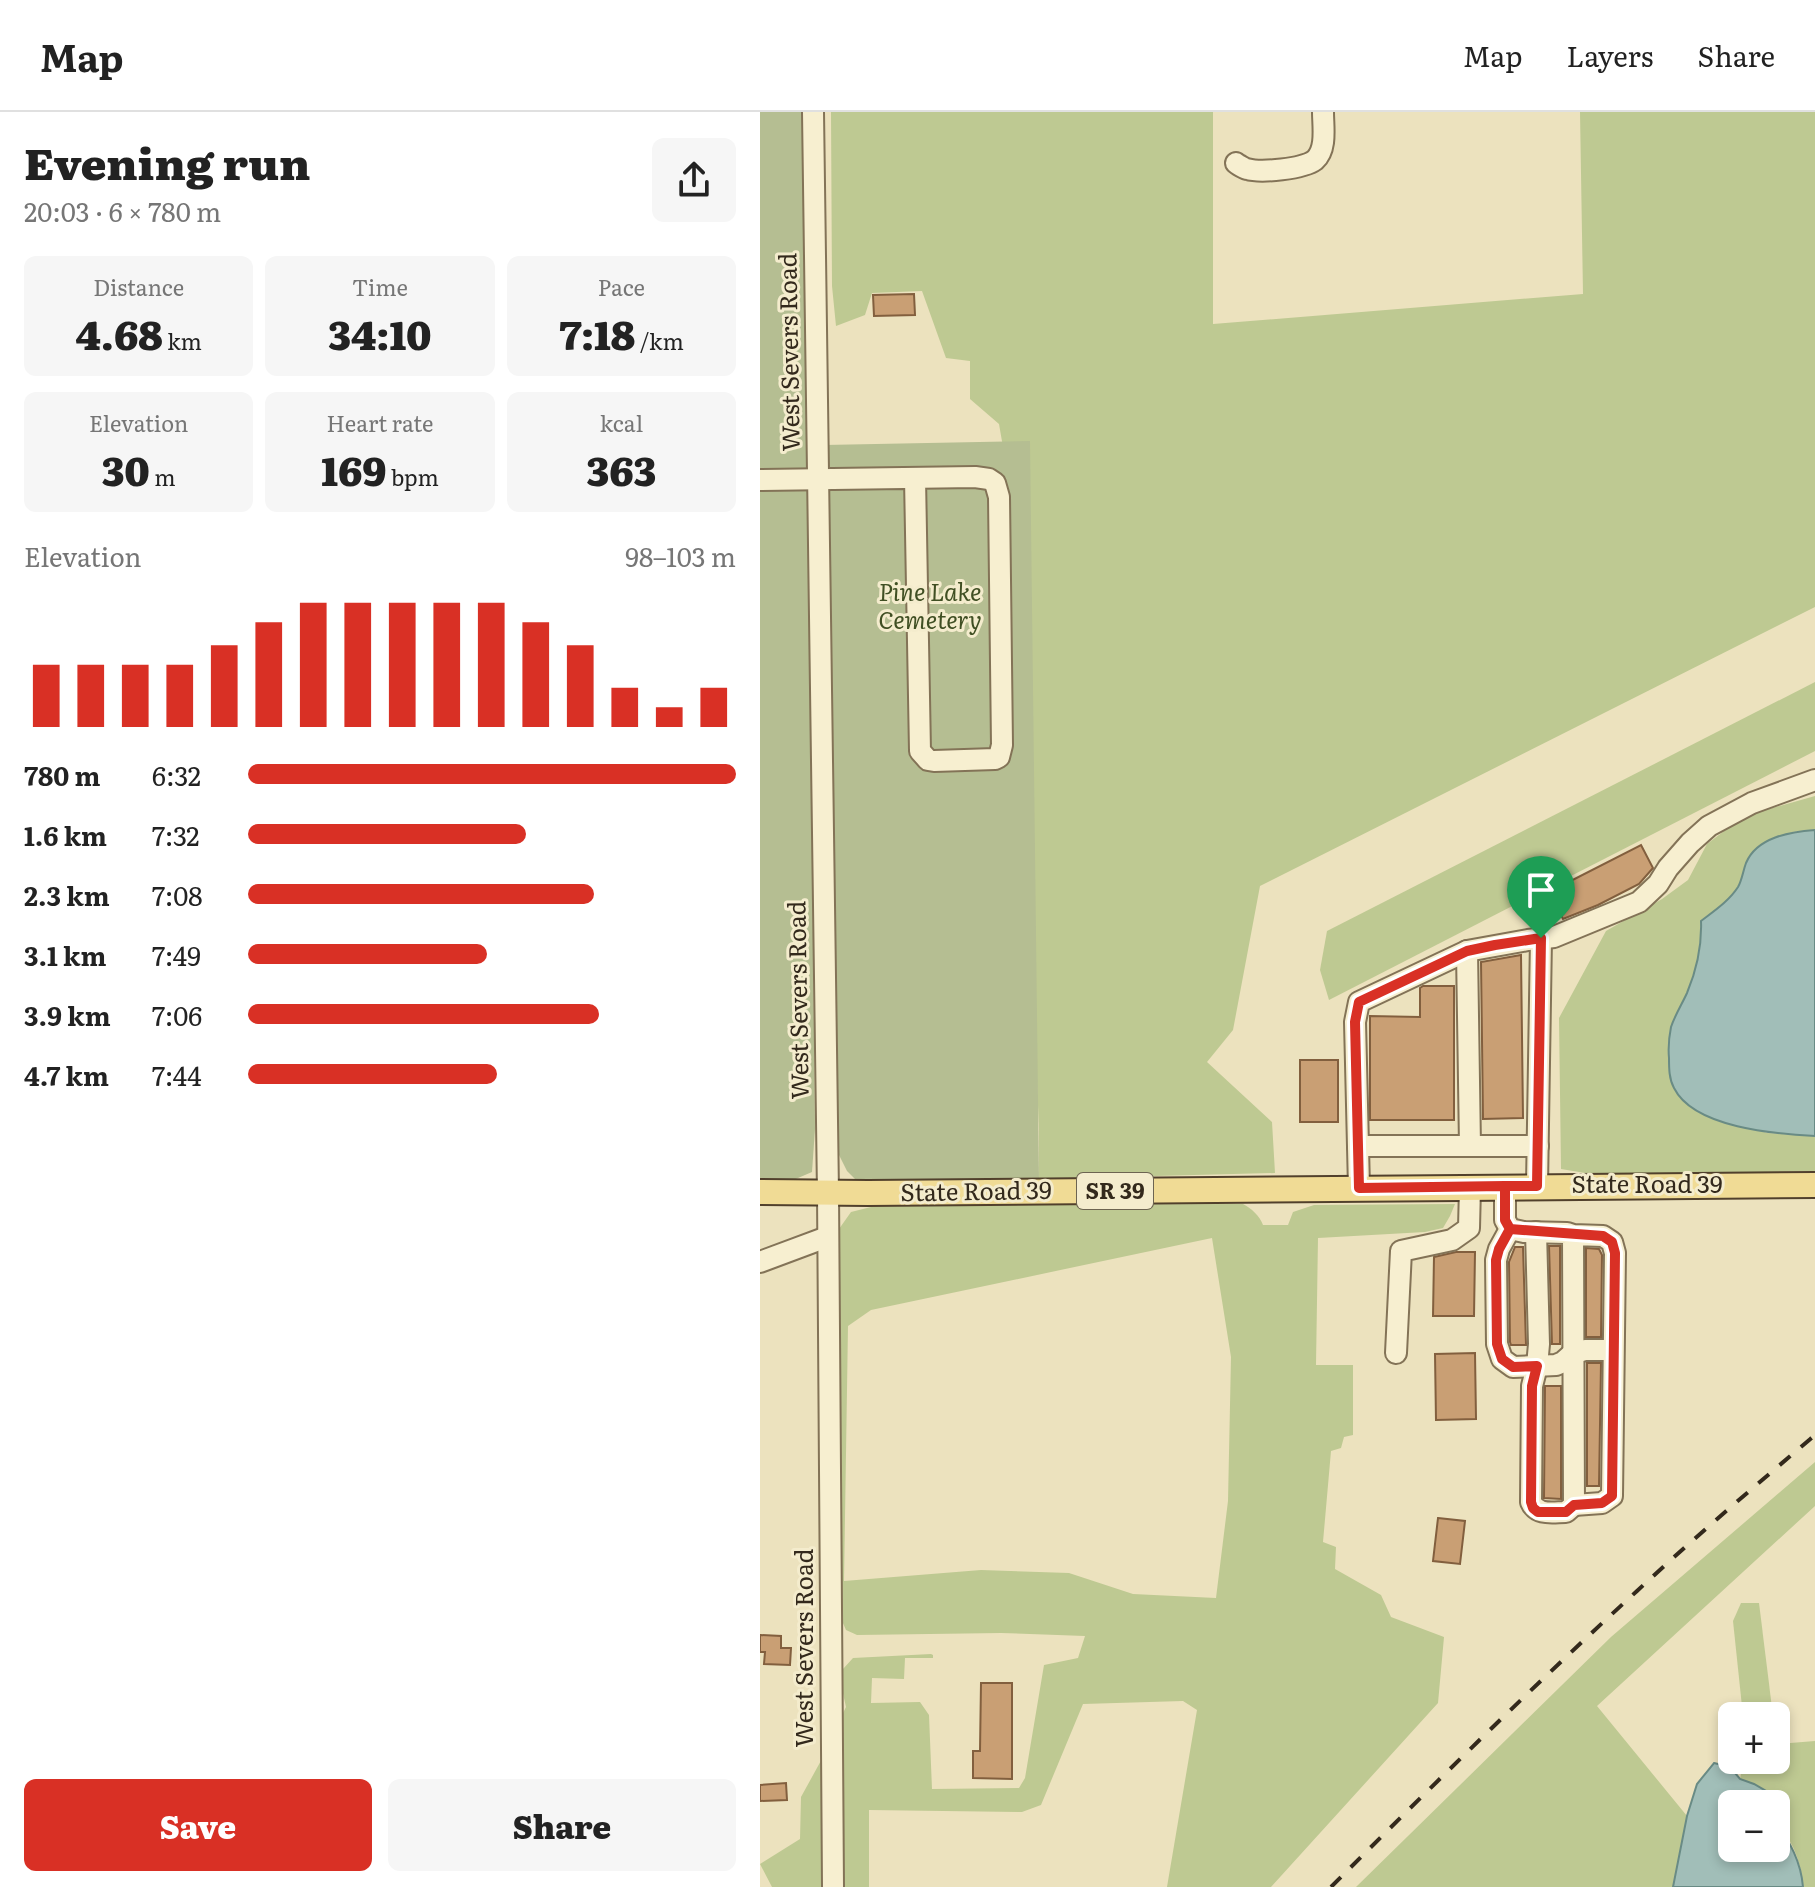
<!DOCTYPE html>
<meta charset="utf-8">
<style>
:root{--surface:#fff;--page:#f6f6f6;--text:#222;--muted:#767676;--line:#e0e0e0;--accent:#d93025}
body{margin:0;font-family:Literata,serif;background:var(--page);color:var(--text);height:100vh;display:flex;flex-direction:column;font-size:30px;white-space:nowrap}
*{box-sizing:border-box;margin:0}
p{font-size:26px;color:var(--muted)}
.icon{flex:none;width:44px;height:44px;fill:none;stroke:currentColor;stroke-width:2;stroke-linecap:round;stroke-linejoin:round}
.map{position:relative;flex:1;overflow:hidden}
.drawer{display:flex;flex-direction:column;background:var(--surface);width:760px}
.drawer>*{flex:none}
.buttons{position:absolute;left:958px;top:1590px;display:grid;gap:16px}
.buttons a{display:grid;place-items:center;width:72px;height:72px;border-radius:12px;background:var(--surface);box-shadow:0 4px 12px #0003;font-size:40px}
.pin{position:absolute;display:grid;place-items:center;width:68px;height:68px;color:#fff;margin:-82px -34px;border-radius:50% 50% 50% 0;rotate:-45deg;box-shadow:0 0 8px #0007}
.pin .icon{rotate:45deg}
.round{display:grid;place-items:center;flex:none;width:84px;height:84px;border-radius:12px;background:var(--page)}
.summary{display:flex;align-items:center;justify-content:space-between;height:136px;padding:0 24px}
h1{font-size:44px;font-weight:800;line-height:60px}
.stats{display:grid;grid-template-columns:repeat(3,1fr);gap:12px;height:136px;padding:8px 24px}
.stats div{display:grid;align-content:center;border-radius:12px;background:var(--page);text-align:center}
.stats b{font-size:40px;font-weight:800}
.stats small{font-size:22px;font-weight:400}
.stats p{font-size:22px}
.chart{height:224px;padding:16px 24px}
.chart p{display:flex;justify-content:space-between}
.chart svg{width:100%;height:144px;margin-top:8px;stroke:var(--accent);stroke-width:6}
.action{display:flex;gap:16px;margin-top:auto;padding:16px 24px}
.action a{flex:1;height:92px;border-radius:12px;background:var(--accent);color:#fff;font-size:32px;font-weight:800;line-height:92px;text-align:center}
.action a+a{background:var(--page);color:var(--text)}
ul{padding:0 24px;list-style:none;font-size:26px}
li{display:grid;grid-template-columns:128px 96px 1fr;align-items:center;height:60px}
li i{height:20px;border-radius:10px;background:var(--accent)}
header{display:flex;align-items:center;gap:48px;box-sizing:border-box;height:112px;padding:0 40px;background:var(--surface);border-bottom:2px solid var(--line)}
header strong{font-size:38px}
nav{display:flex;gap:44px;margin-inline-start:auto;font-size:28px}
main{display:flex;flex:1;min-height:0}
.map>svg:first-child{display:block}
.green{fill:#bec992;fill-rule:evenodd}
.cemetery{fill:#b5be92}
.water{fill:#a1beb8;stroke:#698b85;stroke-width:2}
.building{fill:#c99f74;stroke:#825f3e;stroke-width:2}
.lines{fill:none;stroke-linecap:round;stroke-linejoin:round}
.minor-casing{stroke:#837357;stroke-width:24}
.major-casing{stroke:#51402c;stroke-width:28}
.minor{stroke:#f7efd0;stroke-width:20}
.major{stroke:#f0db95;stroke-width:24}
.rail{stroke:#33291c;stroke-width:4;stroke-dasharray:14 14;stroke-linecap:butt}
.route-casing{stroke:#fff;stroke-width:16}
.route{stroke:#d93025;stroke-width:10}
.labels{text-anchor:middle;stroke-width:6;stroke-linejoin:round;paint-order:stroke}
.shield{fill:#f4eccd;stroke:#6d6451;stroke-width:2}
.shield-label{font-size:22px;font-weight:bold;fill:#33291c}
.street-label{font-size:24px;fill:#33291c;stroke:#f4eccd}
.park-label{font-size:24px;font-style:italic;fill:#404f23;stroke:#f4eccd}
</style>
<header>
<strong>Map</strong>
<nav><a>Map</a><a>Layers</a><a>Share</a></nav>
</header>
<main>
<section class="drawer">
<div class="summary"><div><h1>Evening run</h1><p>20:03 · 6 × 780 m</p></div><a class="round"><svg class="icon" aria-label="share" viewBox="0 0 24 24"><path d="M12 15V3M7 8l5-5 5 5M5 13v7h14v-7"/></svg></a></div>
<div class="stats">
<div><p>Distance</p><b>4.68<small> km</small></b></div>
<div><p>Time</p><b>34:10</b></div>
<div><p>Pace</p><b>7:18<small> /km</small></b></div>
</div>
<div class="stats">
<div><p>Elevation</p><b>30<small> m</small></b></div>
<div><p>Heart rate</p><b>169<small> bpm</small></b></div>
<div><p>kcal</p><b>363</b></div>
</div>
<div class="chart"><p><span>Elevation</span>98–103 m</p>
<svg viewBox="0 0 160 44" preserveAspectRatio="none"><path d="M5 44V25M15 44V25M25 44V25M35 44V25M45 44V19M55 44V12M65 44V6M75 44V6M85 44V6M95 44V6M105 44V6M115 44V12M125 44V19M135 44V32M145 44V38M155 44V32"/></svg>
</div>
<ul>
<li><b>780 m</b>6:32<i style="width:100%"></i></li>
<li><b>1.6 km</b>7:32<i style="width:57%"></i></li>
<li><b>2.3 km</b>7:08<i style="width:71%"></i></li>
<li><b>3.1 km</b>7:49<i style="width:49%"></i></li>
<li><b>3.9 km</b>7:06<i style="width:72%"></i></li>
<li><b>4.7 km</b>7:44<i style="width:51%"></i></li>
</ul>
<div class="action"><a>Save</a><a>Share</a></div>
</section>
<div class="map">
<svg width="1055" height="1775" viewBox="0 0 1055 1775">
<rect width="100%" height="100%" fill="#ece2be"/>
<g class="green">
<path d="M71,0h382v212l370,-30 -3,-182h235v495l-555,279 -27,144 -26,32 65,60 3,51 -236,6v-51l-27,-629 -13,-75 -29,-25v-38l-24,-3 -24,-67 -50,2 -7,22 -29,11 -4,-40z"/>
<path d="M1055,570v69l-486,249 -9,-30 7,-39z"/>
<path d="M1055,684v34l-23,2 -46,30 -7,24 -16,19 -22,16v15l-4,28 -11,31 -14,31 -4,19 1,28 5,16 14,16 79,28 48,3v35l-218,4 -36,-6 -2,-151 47,-87 56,-32 26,-19 19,-36 37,-28z"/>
<path d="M483,1092c8,4 17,12 20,21h25l5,-13 21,-7 141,-1 -5,12 -7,12 -18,4 -107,6 -2,127h37v70l-9,2 -3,11 -10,3 -8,91 13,5 -1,22 46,26 10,22 53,20 -6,66 -167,184h-104l30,-177 -14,-9 -100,3 -42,101 -19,7 -153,-2v77h-25l-4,-168 6,-12 -6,-27 3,-11 10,-11 78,-4 2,1v3h-28l-1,21 -32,-1 -1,25 49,-1 9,13 3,74 87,-1 6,-10 19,-113 34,-7 7,-22 -84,-3 -144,2 -11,-5 -7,-16 -3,-362 3,-23 12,-17 28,-7zM452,1126l19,119 -3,144 -12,97 -83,-4 -64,-21 -88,-3 -137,11 4,-255 23,-16z"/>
<path d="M1055,1350v44l-218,200 90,110 -14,71h-317l255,-250z"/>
<path d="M981,1491h18l14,113h-30l-10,-95z"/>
<path d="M1016,1624l1,8 38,-3v146h-12c-1,-14 -4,-27 -10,-40 -10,-21 -17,-17 -17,-43h-7l-3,-13 -26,-11 3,-20h33z"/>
<path d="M63,1645l3,130h-54l-12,-23 40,-25 1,-42z"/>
</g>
<g class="cemetery">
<path d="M0,0h42l6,333 7,684 -3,43 -21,9h-31z"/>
<path d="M270,329l9,738h-184l-8,-8 -10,-20 -13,-706z"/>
</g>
<g class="water">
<path d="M1055,718v306c-39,-2 -121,-8 -141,-48 -5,-9 -5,-20 -5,-30 -1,-11 0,-21 2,-31 4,-12 11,-23 16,-34 10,-24 15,-46 14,-72 13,-10 28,-20 37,-34 4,-7 5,-16 8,-24 11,-26 44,-31 69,-33z"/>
<path d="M954,1651l16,4 10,12 14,5 12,7 3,13h-37v44h44v-26c14,20 25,40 27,65h-130l14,-71 10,-32z"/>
</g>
<g class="building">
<path d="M154,182l1,21 -41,1 -1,-21z"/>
<path d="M881,733l12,23 -14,16 -41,21 -35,14 -14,-27z"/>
<path d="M761,843l2,163 -40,1 -2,-157z"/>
<path d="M663,874h31v134h-84v-104l50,1v-29z"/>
<rect x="540" y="948" width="38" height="62"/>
<path d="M789,1134h11v98h-8z"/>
<path d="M755,1135h8l3,98h-15l-1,-3 -1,-80z"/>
<path d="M826,1136l13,1 3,6 -1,82h-15z"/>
<path d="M696,1140h19l-1,64h-41l1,-59z"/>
<path d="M715,1241l1,66 -40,1 -1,-66z"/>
<path d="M827,1251h14l-2,123h-12z"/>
<path d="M785,1274h16v113l-17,-1z"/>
<path d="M678,1406l27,3 -5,43 -27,-3z"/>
<path d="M0,1523l21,1v12h10l-1,17 -26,-1 1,-12h-5z"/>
<path d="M221,1571h31v96l-39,-1v-27h7z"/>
<path d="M26,1671l1,17 -27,1v-16z"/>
</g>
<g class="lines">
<defs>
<g id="minor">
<path d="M53,0l15,1081 5,694"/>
<path d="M476,51c1,1 9,6 11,6 14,4 56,0 68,-9 12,-11 8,-33 8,-48"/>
<path d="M0,368l215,-3 14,2 6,4 4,14 3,248 -3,12 -4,2 -61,2 -6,-1 -8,-9 -5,-273"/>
<path d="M707,839l3,195"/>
<path d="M598,1034h180"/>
<path d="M745,1074v34l5,9 14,3 43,1 6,2 1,270 28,-2 10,-7 3,-243 -3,-11 -9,-6 -30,-1"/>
<path d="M777,1074l4,-248"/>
<path d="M599,1076l-4,-166 4,-20 108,-51 61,-11 26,-3 85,-35 19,-18 10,-16 22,-25 19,-17 43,-23 63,-23"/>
<path d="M750,1117l-11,20 -3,11 1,84 5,15 11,8 43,-2 7,-3 9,-8 13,-4h28"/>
<path d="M776,1120l3,112 -2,22 -5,20 -1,116c6,14 22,10 35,10l8,-7"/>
<path d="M0,1150l67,-25"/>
<path d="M636,1241l5,-102 51,-11 17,-12 1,-41"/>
</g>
<path id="major" d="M0,1080l108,1 947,-8"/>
</defs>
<use href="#minor" class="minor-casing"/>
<use href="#major" class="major-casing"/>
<use href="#minor" class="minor"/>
<use href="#major" class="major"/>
<path class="rail" d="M571,1775c100,-100 201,-200 306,-296 58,-54 118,-105 178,-156"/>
</g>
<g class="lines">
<defs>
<path id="route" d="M781,826l-46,7 -28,6 -108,51 -4,20 4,166 146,-2v34l5,9 93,7 9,6 3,11 -3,243 -10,7 -28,2 -8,7h-28l-5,-4 -2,-6 1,-116 5,-20 -24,1 -11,-8 -5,-15 -1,-84 3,-11 11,-20 -5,-9v-34h32l4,-248"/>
</defs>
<use href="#route" class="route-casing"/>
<use href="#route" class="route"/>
</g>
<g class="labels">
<rect class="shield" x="317" y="1061" width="76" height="36" rx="6"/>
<g class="shield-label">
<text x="355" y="1087">SR 39</text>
</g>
<g class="street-label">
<text transform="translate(30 240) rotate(-91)" y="8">West Severs Road</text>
<text transform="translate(39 888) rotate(-91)" y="8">West Severs Road</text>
<text x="887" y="1081">State Road 39</text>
<text transform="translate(216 1080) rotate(-1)" y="8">State Road 39</text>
<text transform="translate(45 1536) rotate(-90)" y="8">West Severs Road</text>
</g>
<g class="park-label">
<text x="170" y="489">Pine Lake<tspan x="170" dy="28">Cemetery</tspan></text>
</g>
</g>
</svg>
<div class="buttons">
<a>+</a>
<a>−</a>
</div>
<div class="pin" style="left:781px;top:826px;background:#1e9e55"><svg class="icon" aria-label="arrive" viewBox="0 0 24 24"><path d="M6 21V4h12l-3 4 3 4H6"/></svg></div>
</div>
</main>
